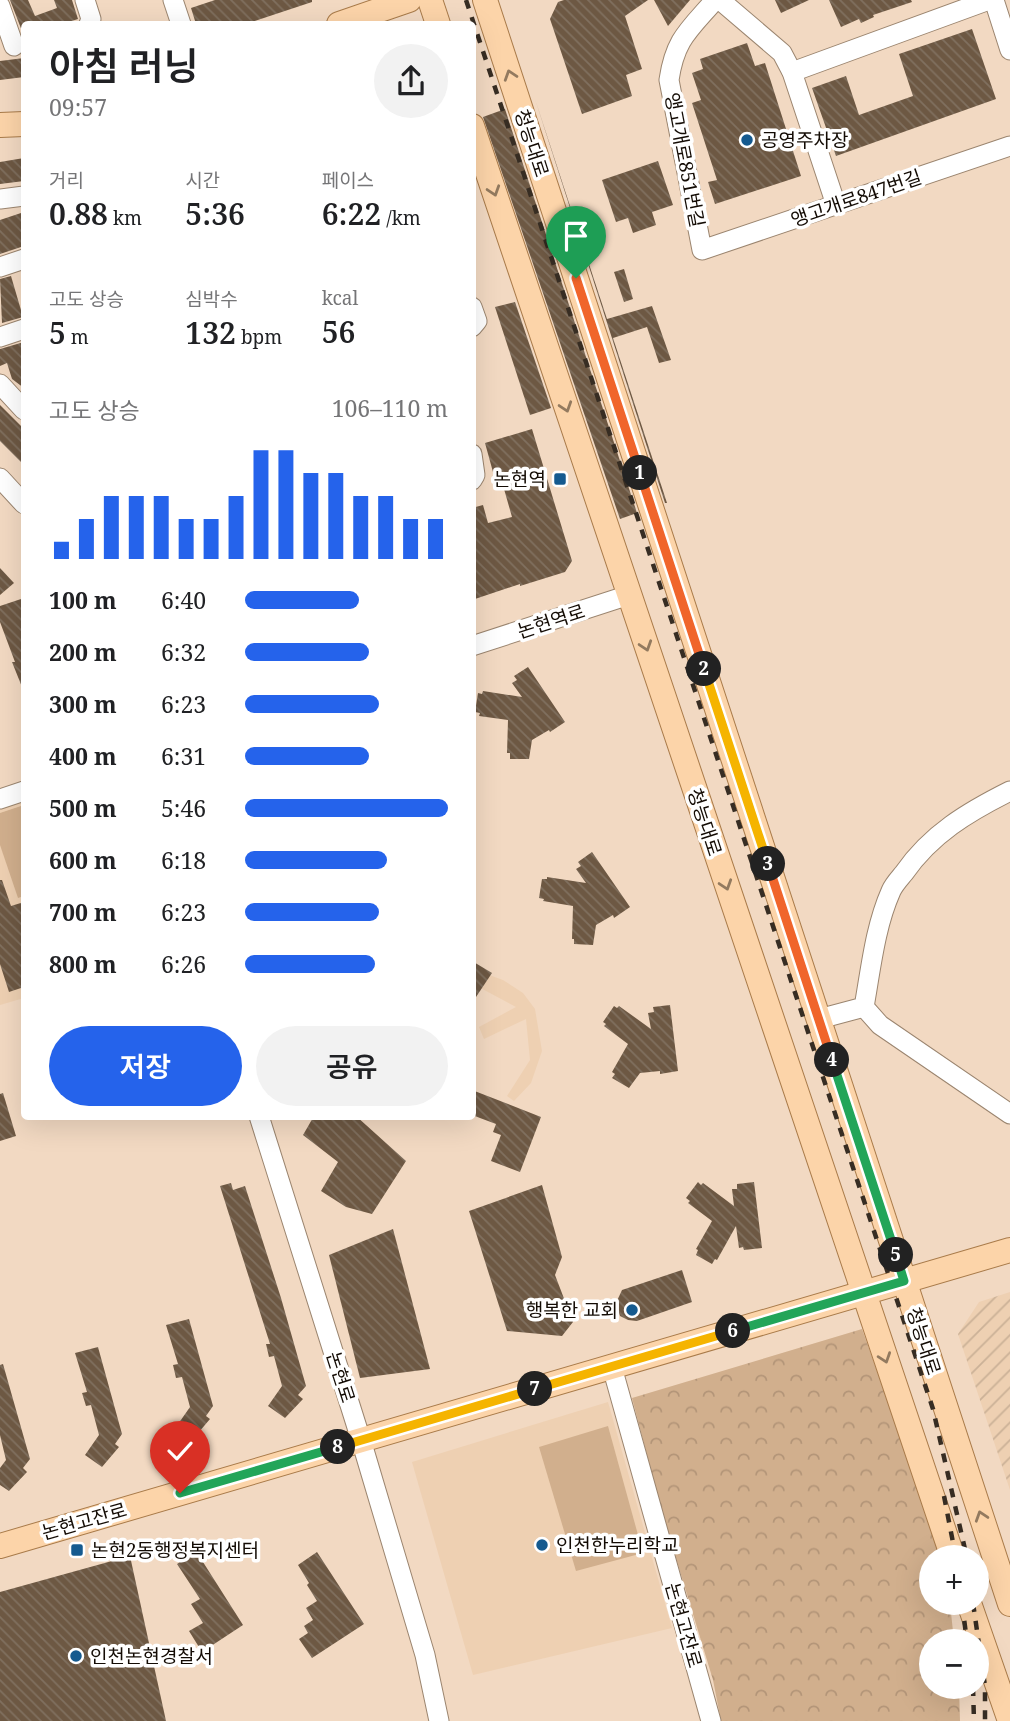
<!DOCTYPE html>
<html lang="ko">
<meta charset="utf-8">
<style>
:root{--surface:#fff;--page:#f2f2f2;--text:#202124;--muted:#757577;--accent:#2563eb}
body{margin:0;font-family:"Noto Serif","Noto Sans KR",serif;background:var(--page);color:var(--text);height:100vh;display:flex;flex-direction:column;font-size:26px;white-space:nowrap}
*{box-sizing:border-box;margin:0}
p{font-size:23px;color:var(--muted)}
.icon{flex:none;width:38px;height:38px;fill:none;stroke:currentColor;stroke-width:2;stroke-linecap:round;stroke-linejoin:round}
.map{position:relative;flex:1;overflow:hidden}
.details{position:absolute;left:21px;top:21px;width:455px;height:1099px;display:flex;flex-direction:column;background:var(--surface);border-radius:7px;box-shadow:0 7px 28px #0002}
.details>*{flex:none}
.buttons{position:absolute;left:919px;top:1545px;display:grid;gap:14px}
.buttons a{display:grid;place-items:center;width:70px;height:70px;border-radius:50%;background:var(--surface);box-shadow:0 7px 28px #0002;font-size:35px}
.pin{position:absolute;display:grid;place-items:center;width:60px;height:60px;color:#fff;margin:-72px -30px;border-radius:50% 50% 50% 0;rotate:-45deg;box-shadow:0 0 7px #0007}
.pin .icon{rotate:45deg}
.km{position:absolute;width:35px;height:35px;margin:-18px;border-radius:50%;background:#222;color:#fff;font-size:19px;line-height:35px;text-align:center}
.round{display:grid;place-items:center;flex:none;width:74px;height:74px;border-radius:37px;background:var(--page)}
.summary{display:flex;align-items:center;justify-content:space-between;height:119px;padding:0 28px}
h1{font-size:38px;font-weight:600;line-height:52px}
.figures{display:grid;grid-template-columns:repeat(3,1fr);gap:10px;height:119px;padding:7px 28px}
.figures div{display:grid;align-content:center}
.figures b{font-size:30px;font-weight:600}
.figures small{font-size:19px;font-weight:400}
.figures p{font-size:19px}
.chart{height:196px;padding:14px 28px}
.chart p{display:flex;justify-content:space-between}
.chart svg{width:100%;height:126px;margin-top:7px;stroke:var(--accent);stroke-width:6}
.primary-button{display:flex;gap:14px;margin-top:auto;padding:14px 28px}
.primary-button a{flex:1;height:80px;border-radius:42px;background:var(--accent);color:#fff;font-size:28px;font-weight:600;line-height:80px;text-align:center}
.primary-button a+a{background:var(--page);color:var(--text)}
ul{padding:0 28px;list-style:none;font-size:23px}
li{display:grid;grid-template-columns:112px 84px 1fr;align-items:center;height:52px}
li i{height:18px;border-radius:9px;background:var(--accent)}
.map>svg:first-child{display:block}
.built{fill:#eed0b2}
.industrial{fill:url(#industrial-furrows)}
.park{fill:url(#park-crowns)}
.garden{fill:#d1af8d}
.building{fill:url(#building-back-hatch)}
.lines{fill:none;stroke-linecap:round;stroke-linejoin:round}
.minor-casing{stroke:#9b856f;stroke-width:21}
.major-casing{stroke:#a97b4a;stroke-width:26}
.minor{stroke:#fff;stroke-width:19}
.major{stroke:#fcd4a9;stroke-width:24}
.rail{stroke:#372d23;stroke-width:4.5;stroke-dasharray:9 9;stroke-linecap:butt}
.oneway{stroke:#937a5f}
.split-1-casing{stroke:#fff;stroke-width:14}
.split-2-casing{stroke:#fff;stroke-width:14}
.split-3-casing{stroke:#fff;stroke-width:14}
.split-4-casing{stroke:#fff;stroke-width:14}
.split-5-casing{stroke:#fff;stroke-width:14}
.split-6-casing{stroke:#fff;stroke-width:14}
.split-7-casing{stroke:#fff;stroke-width:14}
.split-8-casing{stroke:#fff;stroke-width:14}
.split-9-casing{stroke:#fff;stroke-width:14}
.split-1{stroke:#f0652b;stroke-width:9}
.split-2{stroke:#f0652b;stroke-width:9}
.split-3{stroke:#f5b400;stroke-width:9}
.split-4{stroke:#f0652b;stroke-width:9}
.split-5{stroke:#22a559;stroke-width:9}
.split-6{stroke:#22a559;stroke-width:9}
.split-7{stroke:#f5b400;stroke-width:9}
.split-8{stroke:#f5b400;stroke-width:9}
.split-9{stroke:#22a559;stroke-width:9}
.poi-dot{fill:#155a8f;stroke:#fff;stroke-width:2.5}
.labels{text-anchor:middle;stroke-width:7;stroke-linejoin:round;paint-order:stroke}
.poi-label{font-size:19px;fill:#130b04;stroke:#fff;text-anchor:start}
.street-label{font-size:19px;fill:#130b04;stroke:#fff}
</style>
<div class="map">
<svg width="1010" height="1721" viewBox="0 0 1010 1721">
<defs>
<pattern id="industrial-furrows" width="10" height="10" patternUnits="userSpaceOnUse" patternTransform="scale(1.75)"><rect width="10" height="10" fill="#eed0b2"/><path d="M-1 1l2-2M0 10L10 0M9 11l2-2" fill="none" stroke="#cbb197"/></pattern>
<pattern id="park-crowns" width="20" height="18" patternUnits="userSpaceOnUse" patternTransform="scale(1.75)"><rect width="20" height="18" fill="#d1af8d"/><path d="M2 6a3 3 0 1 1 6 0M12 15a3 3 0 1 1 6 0" fill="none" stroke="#b39578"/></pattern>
<pattern id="building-back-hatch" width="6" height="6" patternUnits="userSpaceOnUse" patternTransform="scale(1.75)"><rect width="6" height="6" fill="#6d5843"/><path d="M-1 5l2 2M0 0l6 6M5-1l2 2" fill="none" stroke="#80705f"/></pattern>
</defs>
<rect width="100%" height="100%" fill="#f2d9c2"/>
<g class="built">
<path d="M24,796v202l-24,7v-201z"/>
<path d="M478,971l25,9 20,13 12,16 7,42 -11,32 -17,18 -7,-5 23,-36 -4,-41 -42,20 -5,-12 37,-20 -43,-23z"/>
<path d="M608,1402l64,226 -199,47 -61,-213z"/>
</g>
<path class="industrial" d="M1010,1292v198l-52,-156 21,-32z"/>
<path class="park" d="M862,1329l82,228 -13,1v45h19l4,38 -23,1v45h28l1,34h-239l-8,-41 -51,-168 -30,-114z"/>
<g class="garden">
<path d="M24,805v91l-6,2 -18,-53v-32z"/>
<path d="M608,1426l35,127 -67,18 -37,-124z"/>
</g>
<g class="building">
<path d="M10,0h18l7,16 22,-8 -3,-8h18l6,19 -16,5h-38v7h-2z"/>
<path d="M215,0h97v2l-66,22h-50l-5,-16z"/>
<path d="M564,0h84l-23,16 17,53 -16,6 6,21 -50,18 -32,-95 8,-17z"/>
<path d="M654,0h36l-22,26z"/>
<path d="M775,0h34l-28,13z"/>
<path d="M829,0h82l1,2 -39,13 1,2 -13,6 -2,-4 -18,8z"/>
<path d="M972,29l24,70 -160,57 -24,-68 34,-12 13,39 54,-19 -14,-42z"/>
<path d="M747,43l8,23 10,-3 36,113 -86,28 -7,-22 9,-2 -25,-77 9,-3 -9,-27 11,-4 -3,-10z"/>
<path d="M24,58v19l-24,3v-19z"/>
<path d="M535,99l72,220 45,-13 19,54 -12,3 -12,-36 -34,11 54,165h-2z"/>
<path d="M505,109l132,404 -17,6 -137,-402z"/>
<path d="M24,158v23l-24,3v-22z"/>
<path d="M658,161l15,44 -21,7 4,13 -23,8 -5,-15 -12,4 -14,-42z"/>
<path d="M24,212v34l-24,8v-34z"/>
<path d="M624,269l9,30 -9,3 -10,-30z"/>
<path d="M11,276l12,41 -21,6 -2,-44z"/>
<path d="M515,302l36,106 -21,7 -35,-108z"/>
<path d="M24,342v46l-12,-9 -5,-16 -7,3v-17z"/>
<path d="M0,405l24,24v36l-24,-24z"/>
<path d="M532,429l40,132 -7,11 -45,14v-2l-48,16v-92l11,-3 5,18 24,-6 -10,-35 -6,1 -11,-40z"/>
<path d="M0,568l14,15 -14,12z"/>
<path d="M24,598v94l-12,-30h3l-15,-40v-16z"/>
<path d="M528,667l37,55 -15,10 -1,-2 -17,10 -3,19h-19v-6h-3l1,-33 -29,-4 1,-3 -5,-1 3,-19 4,1 1,-3 39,6 -10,-14 5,-3 -3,-4z"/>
<path d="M592,852l38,55 -16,11 -1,-3 -17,10 -3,20 -19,-1v-5h-2l1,-33 -30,-5 1,-2 -5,-1 3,-19h5v-2l39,6 -10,-14 5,-3 -3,-4z"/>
<path d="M0,880h2l9,26 13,-4v85l-15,5 -9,-28z"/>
<path d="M472,961l20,12 -20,30z"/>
<path d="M670,1005l8,66 -18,3v-3l-20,2 -11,15 -17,-10 3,-4 -3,-2 16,-28 -24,-18 2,-2 -3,-2 11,-16 3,2 2,-2 32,23 -3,-16 6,-1 -1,-5z"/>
<path d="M472,1090l69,27 -21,55 -29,-11 10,-26 -8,-3 3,-8 -24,-9z"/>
<path d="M3,1093l13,43 -16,5v-47z"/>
<path d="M314,1116h42l50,45 -34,53 -26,-7 -25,-16 17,-29 -35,-27z"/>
<path d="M698,1182l3,3 2,-2 31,23 -2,-17h5v-5l17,-2 8,66 -18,2 -1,-3 -4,1 -3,-22 -19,34 -2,-1 -3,5 -16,-9 2,-5 -2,-1 16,-28 -24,-18 2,-2 -4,-3z"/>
<path d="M231,1183l2,7 12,-4 36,112 25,88 -8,9 5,4 -18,19 -17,-12 14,-20 -8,-30 -5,1 -3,-13h4l-50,-158z"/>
<path d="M542,1185l20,72 -7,18 18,47 -11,14 -55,-5 -38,-120z"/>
<path d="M393,1229l37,140 -70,9 -31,-123z"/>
<path d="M682,1270l10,32 -55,19 -9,-1 -8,-4 -4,-13 6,-13z"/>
<path d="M189,1319l24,87 -7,10 4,3 -17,20 -17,-12 14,-20 -8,-30 -6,1 -3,-13 5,-1 -12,-39z"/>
<path d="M98,1347l24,87 -7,10 4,3 -17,20 -17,-12 14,-20 -8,-30 -5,1 -4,-13 5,-1 -12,-39z"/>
<path d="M3,1364l27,95 -7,9 4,4 -18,19 -9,-6v-17l6,-8 -6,-25v-70z"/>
<path d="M196,1551l47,74 -41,27 -13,-21 14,-8 -12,-19 9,-5 -23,-35z"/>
<path d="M317,1552l47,72 -52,34 -13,-19 9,-6 -4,-7 9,-6 -7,-12 11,-7 -10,-16 2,-2 -11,-18z"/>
<path d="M130,1556l36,165h-166v-129z"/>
</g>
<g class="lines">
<defs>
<g id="minor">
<path d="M85,0l6,19 -2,5"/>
<path d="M173,0l8,24"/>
<path d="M715,0c-26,30 -40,39 -46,80l33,170 308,-104"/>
<path d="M720,0l62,53 10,19 44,133"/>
<path d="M994,0l16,50"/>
<path d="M0,6l14,40"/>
<path d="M792,72l197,-72"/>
<path d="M0,199l24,-3"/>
<path d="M0,267l24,-8"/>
<path d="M472,307l5,14 -5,6"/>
<path d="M0,337l24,-8"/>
<path d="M0,384l24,26"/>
<path d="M472,454l3,21 -3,5"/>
<path d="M0,478l24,26"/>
<path d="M472,646l157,-51"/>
<path d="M0,799l24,-8"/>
<path d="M864,1007l16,18 130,89"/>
<path d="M819,1019l45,-12c7,-39 11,-80 27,-116 3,-7 9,-13 13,-18 27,-39 64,-61 106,-82"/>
<path d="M259,1116l102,324 64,215 14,66"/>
<path d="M612,1367l99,354"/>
</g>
<g id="major">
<path d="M430,0l8,24"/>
<path d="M485,0l525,1604"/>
<path d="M339,24l70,-24"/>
<path d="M0,125l24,-1"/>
<path d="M472,126l481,1432"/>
<path d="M0,1546l1010,-296"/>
<path d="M969,1603l41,118"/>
</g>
</defs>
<use href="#minor" class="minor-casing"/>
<use href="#major" class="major-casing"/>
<use href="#minor" class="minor"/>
<use href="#major" class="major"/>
<g class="rail">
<path d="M466,0l467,1409 34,149"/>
<path d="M944,1496l12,62"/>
<path d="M962,1603l5,39"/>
<path d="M973,1603l12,83v35"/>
<path d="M973,1687l1,34"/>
</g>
</g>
<defs><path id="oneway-chevron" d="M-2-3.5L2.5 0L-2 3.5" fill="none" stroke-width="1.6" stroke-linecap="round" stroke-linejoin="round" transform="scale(1.75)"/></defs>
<g class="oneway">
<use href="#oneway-chevron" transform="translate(510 75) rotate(-108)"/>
<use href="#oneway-chevron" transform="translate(494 191) rotate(72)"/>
<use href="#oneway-chevron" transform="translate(566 407) rotate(72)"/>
<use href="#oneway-chevron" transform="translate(646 646) rotate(72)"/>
<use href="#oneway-chevron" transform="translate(726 885) rotate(72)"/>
<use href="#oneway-chevron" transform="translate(885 1358) rotate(71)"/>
<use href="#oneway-chevron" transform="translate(981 1516) rotate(-108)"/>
</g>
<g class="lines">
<defs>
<path id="split-1" d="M576,278l64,195"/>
<path id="split-2" d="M640,473l64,196"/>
<path id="split-3" d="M704,669l64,195"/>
<path id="split-4" d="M768,864l64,196"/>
<path id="split-5" d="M832,1060l64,195"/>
<path id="split-6" d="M733,1331l171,-50 -8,-26"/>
<path id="split-7" d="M535,1389l198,-58"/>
<path id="split-8" d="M338,1447l197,-58"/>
<path id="split-9" d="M180,1493l158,-46"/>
</defs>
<use href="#split-1" class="split-1-casing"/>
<use href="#split-2" class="split-2-casing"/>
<use href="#split-3" class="split-3-casing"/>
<use href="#split-4" class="split-4-casing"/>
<use href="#split-5" class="split-5-casing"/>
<use href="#split-6" class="split-6-casing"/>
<use href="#split-7" class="split-7-casing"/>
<use href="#split-8" class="split-8-casing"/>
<use href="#split-9" class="split-9-casing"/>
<use href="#split-1" class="split-1"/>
<use href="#split-2" class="split-2"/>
<use href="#split-3" class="split-3"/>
<use href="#split-4" class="split-4"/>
<use href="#split-5" class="split-5"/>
<use href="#split-6" class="split-6"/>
<use href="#split-7" class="split-7"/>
<use href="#split-8" class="split-8"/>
<use href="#split-9" class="split-9"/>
</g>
<g class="poi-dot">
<circle cx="747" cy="140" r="7"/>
<rect x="553" y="472" width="14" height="14" rx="3.5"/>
<circle cx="632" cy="1310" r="7"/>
<circle cx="542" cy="1545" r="7"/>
<rect x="70" y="1543" width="14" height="14" rx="3.5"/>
<circle cx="76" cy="1656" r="7"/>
</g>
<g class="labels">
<g class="poi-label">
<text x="761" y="147">공영주차장</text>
<text x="546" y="486" text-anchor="end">논현역</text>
<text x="618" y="1317" text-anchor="end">행복한 교회</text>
<text x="556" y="1552">인천한누리학교</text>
<text x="91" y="1557">논현2동행정복지센터</text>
<text x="90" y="1663">인천논현경찰서</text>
</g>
<g class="street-label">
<text transform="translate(532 143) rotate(72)" y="7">청능대로</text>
<text transform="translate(685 160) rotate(79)" y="7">앵고개로851번길</text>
<text transform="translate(856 198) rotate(-19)" y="7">앵고개로847번길</text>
<text transform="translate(551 621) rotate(-18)" y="7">논현역로</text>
<text transform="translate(705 822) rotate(72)" y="7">청능대로</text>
<text transform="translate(924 1341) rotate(72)" y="7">청능대로</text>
<text transform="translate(341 1377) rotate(72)" y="7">논현로</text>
<text transform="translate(84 1521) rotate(-16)" y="7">논현고잔로</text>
<text transform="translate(684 1625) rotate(74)" y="7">논현고잔로</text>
</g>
</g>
</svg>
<div class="buttons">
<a>+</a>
<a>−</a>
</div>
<div class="pin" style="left:576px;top:278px;background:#1e9e55"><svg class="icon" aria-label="arrive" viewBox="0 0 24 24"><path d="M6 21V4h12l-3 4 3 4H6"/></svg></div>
<div class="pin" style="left:180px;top:1493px;background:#d93025"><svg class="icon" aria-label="check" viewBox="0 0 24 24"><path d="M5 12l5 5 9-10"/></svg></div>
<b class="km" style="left:640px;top:473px">1</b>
<b class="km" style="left:704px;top:669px">2</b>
<b class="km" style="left:768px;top:864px">3</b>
<b class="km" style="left:832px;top:1060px">4</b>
<b class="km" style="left:896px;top:1255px">5</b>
<b class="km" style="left:733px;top:1331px">6</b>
<b class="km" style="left:535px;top:1389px">7</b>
<b class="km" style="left:338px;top:1447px">8</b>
<section class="details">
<div class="summary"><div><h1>아침 러닝</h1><p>09:57</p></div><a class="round"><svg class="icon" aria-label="share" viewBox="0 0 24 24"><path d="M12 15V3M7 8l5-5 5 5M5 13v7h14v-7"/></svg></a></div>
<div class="figures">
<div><p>거리</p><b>0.88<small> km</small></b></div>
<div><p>시간</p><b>5:36</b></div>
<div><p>페이스</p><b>6:22<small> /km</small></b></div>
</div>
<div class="figures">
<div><p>고도 상승</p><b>5<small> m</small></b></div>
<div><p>심박수</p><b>132<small> bpm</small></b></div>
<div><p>kcal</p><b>56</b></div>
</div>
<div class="chart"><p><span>고도 상승</span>106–110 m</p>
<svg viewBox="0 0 160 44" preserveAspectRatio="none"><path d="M5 44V38M15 44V30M25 44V22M35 44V22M45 44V22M55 44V30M65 44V30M75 44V22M85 44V6M95 44V6M105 44V14M115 44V14M125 44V22M135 44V22M145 44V30M155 44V30"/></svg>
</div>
<ul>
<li><b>100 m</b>6:40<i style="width:56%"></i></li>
<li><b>200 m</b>6:32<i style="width:61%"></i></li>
<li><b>300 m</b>6:23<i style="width:66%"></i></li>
<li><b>400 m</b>6:31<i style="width:61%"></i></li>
<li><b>500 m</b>5:46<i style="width:100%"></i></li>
<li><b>600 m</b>6:18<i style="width:70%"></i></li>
<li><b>700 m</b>6:23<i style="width:66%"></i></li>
<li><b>800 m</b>6:26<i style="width:64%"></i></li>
</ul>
<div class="primary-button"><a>저장</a><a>공유</a></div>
</section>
</div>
